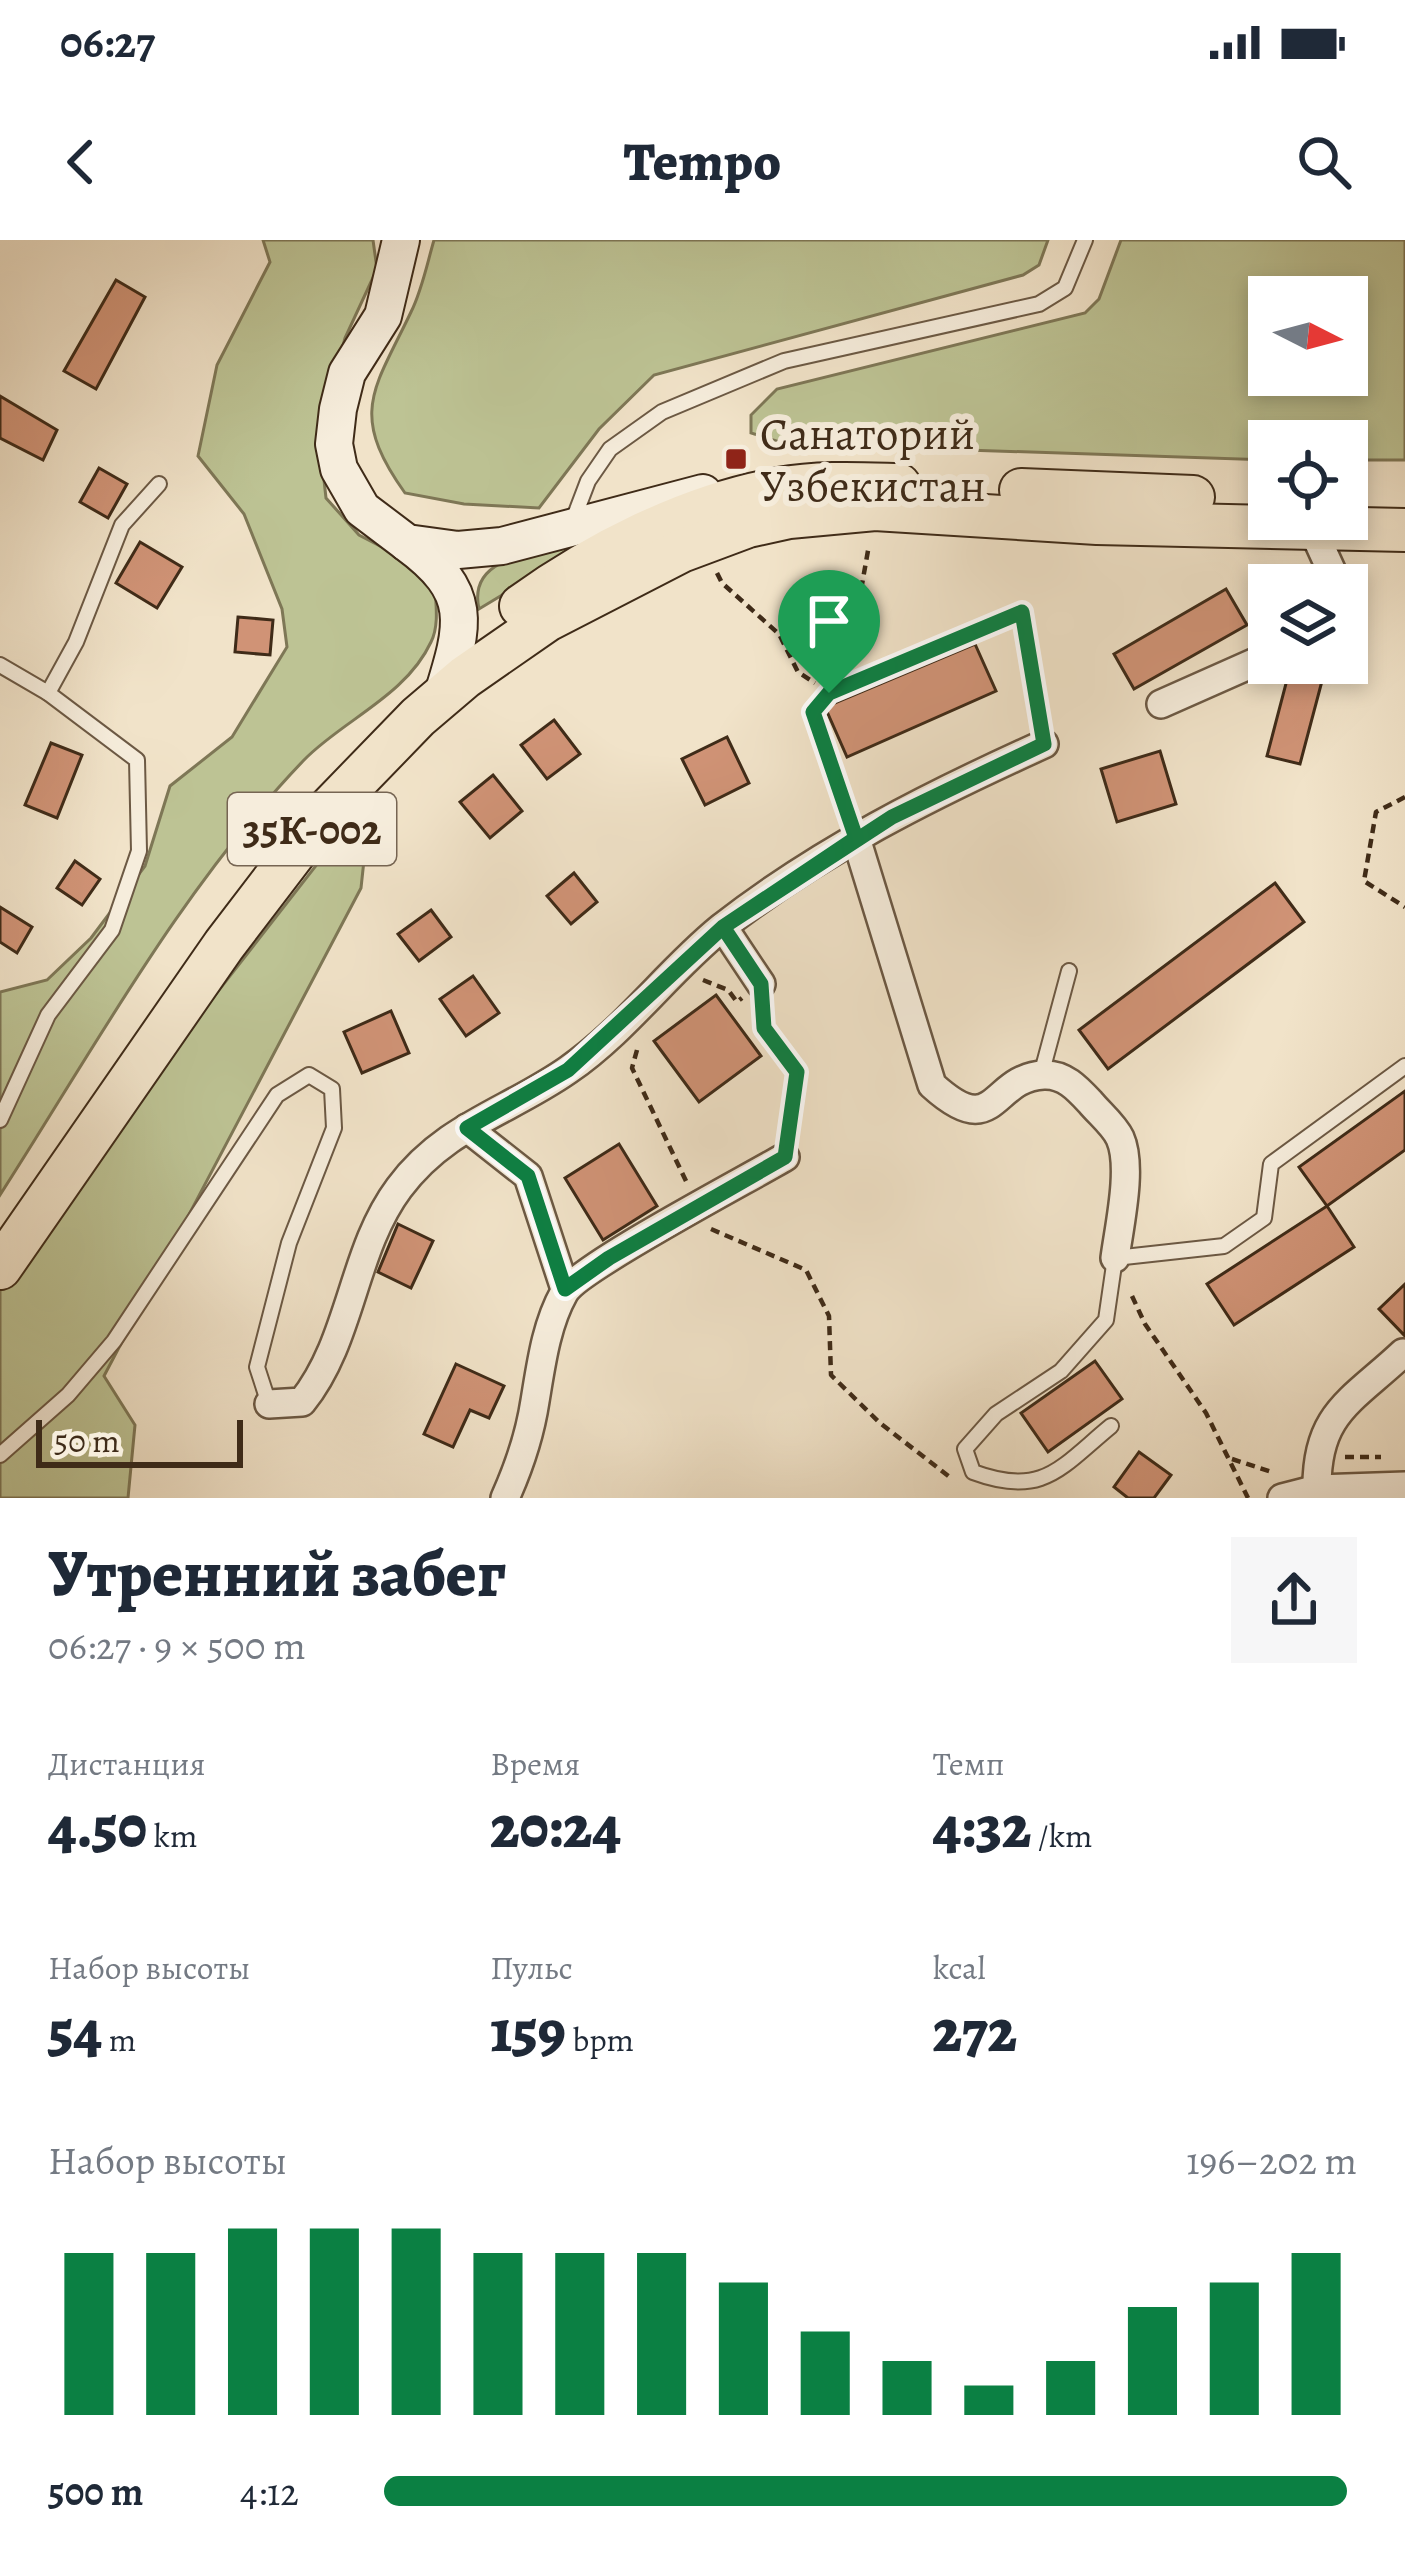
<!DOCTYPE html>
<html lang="ru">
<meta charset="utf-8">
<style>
:root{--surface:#fff;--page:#f6f6f7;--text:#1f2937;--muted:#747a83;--accent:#0b8043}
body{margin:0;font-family:Alegreya,serif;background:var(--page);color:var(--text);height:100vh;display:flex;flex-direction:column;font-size:45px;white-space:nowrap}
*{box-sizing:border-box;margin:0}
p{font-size:39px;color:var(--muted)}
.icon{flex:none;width:66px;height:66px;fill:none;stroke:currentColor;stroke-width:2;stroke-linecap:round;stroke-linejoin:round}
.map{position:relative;height:1258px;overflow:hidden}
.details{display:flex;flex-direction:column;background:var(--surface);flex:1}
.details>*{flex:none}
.needle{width:78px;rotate:96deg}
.tools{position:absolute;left:1248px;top:36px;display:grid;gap:24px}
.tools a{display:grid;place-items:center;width:120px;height:120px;border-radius:0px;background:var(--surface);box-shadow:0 6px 18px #0003;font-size:60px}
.scale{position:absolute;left:36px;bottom:30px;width:207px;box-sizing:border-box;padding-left:12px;border:6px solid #3f2b18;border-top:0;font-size:33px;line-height:42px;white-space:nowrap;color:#3f2b18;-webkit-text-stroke:9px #f6eddc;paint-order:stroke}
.pin{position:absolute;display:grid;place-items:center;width:102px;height:102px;color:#fff;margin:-123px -51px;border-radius:50% 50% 50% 0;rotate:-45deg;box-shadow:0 0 12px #0007}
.pin .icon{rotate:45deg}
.round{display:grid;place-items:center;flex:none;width:126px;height:126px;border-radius:0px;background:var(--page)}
.summary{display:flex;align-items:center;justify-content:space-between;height:204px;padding:0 48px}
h1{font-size:66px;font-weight:800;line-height:90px}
.stats{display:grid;grid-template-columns:repeat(3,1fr);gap:18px;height:204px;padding:12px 48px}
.stats div{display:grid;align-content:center}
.stats b{font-size:60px;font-weight:800}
.stats small{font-size:33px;font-weight:400}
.stats p{font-size:33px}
.chart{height:336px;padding:24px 48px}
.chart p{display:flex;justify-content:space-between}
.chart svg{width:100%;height:216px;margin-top:12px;stroke:var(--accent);stroke-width:6}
ul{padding:0 48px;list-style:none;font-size:39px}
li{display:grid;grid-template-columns:192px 144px 1fr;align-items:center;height:90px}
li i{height:30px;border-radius:15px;background:var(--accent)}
.status{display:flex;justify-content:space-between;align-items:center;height:84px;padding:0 60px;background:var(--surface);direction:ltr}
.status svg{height:33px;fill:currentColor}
header{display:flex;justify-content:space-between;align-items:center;height:156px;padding:0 48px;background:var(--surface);font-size:54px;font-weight:800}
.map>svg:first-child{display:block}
.green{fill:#bdc394;stroke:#7e7756;stroke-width:3;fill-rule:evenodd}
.building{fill:#d09376;stroke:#3f2b18;stroke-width:3}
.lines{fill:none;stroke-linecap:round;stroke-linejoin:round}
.service-casing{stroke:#6c5944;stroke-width:18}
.minor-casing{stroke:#6c5944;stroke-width:32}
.secondary-casing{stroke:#3f2b18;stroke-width:40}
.trunk-casing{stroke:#3f2b18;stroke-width:46}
.path{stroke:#3f2b18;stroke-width:4.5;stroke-dasharray:9 6;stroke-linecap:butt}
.service{stroke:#f6eddc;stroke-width:14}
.minor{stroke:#f6eddc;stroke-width:27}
.secondary{stroke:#f6eddc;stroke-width:36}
.trunk{stroke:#f1e3c9;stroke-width:42}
.route-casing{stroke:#fff;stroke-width:24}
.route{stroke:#0b8043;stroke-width:15}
.poi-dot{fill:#8f2418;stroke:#f6eddc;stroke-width:4.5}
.labels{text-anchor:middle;stroke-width:12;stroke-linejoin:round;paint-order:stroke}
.shield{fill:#f6eddc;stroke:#766553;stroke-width:3}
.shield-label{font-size:42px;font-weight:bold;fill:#3f2b18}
.poi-label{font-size:45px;fill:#3f2b18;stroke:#f6eddc;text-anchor:start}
</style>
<div class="status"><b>06:27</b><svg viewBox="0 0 49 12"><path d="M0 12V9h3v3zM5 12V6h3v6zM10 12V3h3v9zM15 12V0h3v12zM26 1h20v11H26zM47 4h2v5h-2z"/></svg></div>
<header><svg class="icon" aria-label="back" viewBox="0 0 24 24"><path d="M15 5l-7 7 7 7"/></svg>Tempo<svg class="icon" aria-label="search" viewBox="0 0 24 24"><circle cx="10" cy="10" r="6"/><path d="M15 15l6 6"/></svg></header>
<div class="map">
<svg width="1405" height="1258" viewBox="0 0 1405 1258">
<rect width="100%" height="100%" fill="#f1e3c9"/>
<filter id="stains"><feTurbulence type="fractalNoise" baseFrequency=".00167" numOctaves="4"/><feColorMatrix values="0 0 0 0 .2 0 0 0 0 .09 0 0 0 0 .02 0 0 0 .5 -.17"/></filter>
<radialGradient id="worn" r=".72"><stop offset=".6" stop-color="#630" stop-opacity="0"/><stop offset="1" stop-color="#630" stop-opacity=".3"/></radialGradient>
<g class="green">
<path d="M263,0h110l4,29 -32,69 -26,97 7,63 33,37 46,24 30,29c1,18 4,38 -4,54 -25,54 -88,78 -127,118 -122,127 -209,287 -304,435v-203l47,-12 44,-42 54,-72 25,-80 62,-49 55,-90 -5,-38 -38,-95 -46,-58 19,-91 53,-103z"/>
<path d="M434,0h614l-9,25 -16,10 -369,100 -55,54 -60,79 -75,-4 -59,-11c-57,-80 -31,-103 6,-181 11,-22 16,-48 23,-72z"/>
<path d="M1121,0h284v220h-58v-19h-78v19l-483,-16 -35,-11v-18l26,-26 308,-76 14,-14zM1347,57v78h-78v-78z"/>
<path d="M572,306l8,2 -101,61c-12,-53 56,-56 93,-63z"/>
<path d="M371,555l-10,93 -257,488 31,49 -7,73h-128v-207l95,-142z"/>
</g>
<g class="building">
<path d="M116,40l29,17 -49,92 -32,-18z"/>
<path d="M0,156l57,34 -14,30 -43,-22z"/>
<path d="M99,228l28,16 -19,34 -28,-16z"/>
<path d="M140,302l42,25 -25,41 -41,-25z"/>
<path d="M1226,349l21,36 -113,64 -20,-35z"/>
<path d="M238,377l35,3 -3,35 -35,-3z"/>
<path d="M975,404l21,47 -149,66 -22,-50z"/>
<path d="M1289,432l33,9 -22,83 -33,-8z"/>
<path d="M554,480l26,34 -33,25 -26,-34z"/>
<path d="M727,497l22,46 -44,22 -23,-46z"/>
<path d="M51,503l31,12 -25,63 -32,-13z"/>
<path d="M1160,511l16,53 -59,18 -16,-53z"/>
<path d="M493,535l29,36 -32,27 -30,-36z"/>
<path d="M75,621l25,18 -18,26 -25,-17z"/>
<path d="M574,633l23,29 -26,22 -24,-28z"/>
<path d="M1275,643l29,39 -196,147 -29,-39z"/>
<path d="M0,667l32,20 -15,26 -17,-11z"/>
<path d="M431,670l20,27 -32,24 -21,-27z"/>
<path d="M473,736l26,37 -33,23 -26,-37z"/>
<path d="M716,755l45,61 -62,46 -45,-61z"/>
<path d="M391,771l18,42 -47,20 -18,-41z"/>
<path d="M1405,851v59l-78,56 -28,-39z"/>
<path d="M619,904l38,62 -54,34 -38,-62z"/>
<path d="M1327,966l27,41 -120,78 -27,-41z"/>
<path d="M398,984l35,17 -22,47 -33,-16z"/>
<path d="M1405,1044v52l-26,-27z"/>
<path d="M1095,1121l27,38 -74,53 -27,-39z"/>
<path d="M456,1124l48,22 -15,32 -19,-8 -17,37 -29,-13z"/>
<path d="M1139,1212l32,23 -17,23h-26l-14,-11z"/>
</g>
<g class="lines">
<defs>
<g id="service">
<path d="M572,283l16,-42 22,-32 52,-37 122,-51 255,-57 26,-16 20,-48"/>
<path d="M0,425l48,28 28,-51 46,-117 37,-41"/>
<path d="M829,453l194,-81 21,132"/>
<path d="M1041,835l28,-104"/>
<path d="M0,880l48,-105 64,-85 27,-79 -2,-91 -89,-67"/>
<path d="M1111,1186c-51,42 -68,72 -138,46l-8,-23 31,-35 65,-43 45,-51 9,-62 109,-12 40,-28 7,-54 134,-98"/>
<path d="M0,1215l68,-60 46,-54 163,-246 32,-20 23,14 2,39 -45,115 -32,124 12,37"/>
</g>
<g id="minor">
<path d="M1312,288l26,57"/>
<path d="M1347,364v5"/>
<path d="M1161,464l108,-48"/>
<path d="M856,598l76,247c65,59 58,-8 112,-10 20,-1 33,13 46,27 9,11 24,23 30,36 13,29 -1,89 -5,120"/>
<path d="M723,687l38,57"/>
<path d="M467,888l61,48 37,113"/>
<path d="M269,1164l33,-2c50,-62 50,-151 97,-214 46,-62 109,-76 169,-118 58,-40 99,-98 153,-142 98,-77 210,-133 323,-184"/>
<path d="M1317,1249c-1,-76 35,-88 86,-136"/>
<path d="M505,1258c14,-31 25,-64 30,-97 6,-36 11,-76 29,-108 14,-25 184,-114 221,-136"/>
<path d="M1282,1258l35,-9 88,-3"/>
</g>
<g id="secondary">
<path d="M401,0l-18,76 -36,57 -9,36 -4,35 5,25 23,40 45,34 51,7 44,-4 201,-53"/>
<path d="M407,303c67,49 58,80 35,154"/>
</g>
<g id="trunk">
<path d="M1021,250l172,7"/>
<path d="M521,366c74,-53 167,-101 258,-117 40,-7 80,-5 120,-4"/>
<path d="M0,1028l224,-323 100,-131 94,-97 47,-40 82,-57 134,-69 67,-25 41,-9 86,-8 222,14 308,7"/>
</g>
</defs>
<use href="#service" class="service-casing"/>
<use href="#minor" class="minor-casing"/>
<use href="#secondary" class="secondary-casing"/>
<use href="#trunk" class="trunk-casing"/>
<g class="path">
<path d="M717,333l5,10 57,51 19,38 17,11"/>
<path d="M848,423l21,-118"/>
<path d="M817,468l-4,4 35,103"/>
<path d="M1405,557l-29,15 -12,69 41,26"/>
<path d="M703,740l25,10 9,12 5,-4"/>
<path d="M761,767l3,20 33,45 -8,56"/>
<path d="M637,810l-5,18 54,113"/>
<path d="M711,989l95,41 23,46 2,59 49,48 71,55"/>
<path d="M1132,1056l13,28 61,89 42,85"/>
<path d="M1345,1217h36"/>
<path d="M1232,1219l40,13"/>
</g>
<use href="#service" class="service"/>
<use href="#minor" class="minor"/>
<use href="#secondary" class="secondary"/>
<use href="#trunk" class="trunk"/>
</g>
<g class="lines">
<defs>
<path id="route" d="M829,453l-16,19 43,126 -133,89 -155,143 -101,58 61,48 37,113 44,-31 176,-101 12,-85 -33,-44 -3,-44 -38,-57 169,-110 152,-73 -22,-132 -193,81"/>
</defs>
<use href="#route" class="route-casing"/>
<use href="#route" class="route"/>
</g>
<rect class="poi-dot" x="724" y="207" width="24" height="24" rx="6"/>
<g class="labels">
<rect class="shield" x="228" y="553" width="168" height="72" rx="9"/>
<g class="shield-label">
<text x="312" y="604">35К-002</text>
</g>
<g class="poi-label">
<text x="760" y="209">Санаторий<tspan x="760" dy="52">Узбекистан</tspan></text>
</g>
</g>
<rect width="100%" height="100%" filter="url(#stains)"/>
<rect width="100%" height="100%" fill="url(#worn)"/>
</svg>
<div class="tools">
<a><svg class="needle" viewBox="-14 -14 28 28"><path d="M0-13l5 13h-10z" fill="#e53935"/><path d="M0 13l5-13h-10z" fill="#747a83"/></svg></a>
<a><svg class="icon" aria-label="locate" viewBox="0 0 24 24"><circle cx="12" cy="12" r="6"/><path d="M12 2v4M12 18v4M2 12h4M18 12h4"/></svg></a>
<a><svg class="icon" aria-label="layers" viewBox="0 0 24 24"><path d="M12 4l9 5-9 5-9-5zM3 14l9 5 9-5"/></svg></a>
</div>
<div class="scale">50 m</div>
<div class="pin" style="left:829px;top:453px;background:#1e9e55"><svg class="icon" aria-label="arrive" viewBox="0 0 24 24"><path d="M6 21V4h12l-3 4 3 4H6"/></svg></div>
</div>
<section class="details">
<div class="summary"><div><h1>Утренний забег</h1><p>06:27 · 9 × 500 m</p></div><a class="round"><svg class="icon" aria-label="share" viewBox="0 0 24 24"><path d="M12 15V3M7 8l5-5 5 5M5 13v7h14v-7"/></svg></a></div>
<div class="stats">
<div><p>Дистанция</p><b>4.50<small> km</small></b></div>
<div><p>Время</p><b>20:24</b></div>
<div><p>Темп</p><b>4:32<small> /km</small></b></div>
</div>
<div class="stats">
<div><p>Набор высоты</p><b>54<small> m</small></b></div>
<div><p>Пульс</p><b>159<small> bpm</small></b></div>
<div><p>kcal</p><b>272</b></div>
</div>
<div class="chart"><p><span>Набор высоты</span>196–202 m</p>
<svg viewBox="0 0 160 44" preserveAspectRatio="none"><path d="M5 44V11M15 44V11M25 44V6M35 44V6M45 44V6M55 44V11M65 44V11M75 44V11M85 44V17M95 44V27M105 44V33M115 44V38M125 44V33M135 44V22M145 44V17M155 44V11"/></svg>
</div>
<ul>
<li><b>500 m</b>4:12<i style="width:99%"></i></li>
</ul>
</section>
